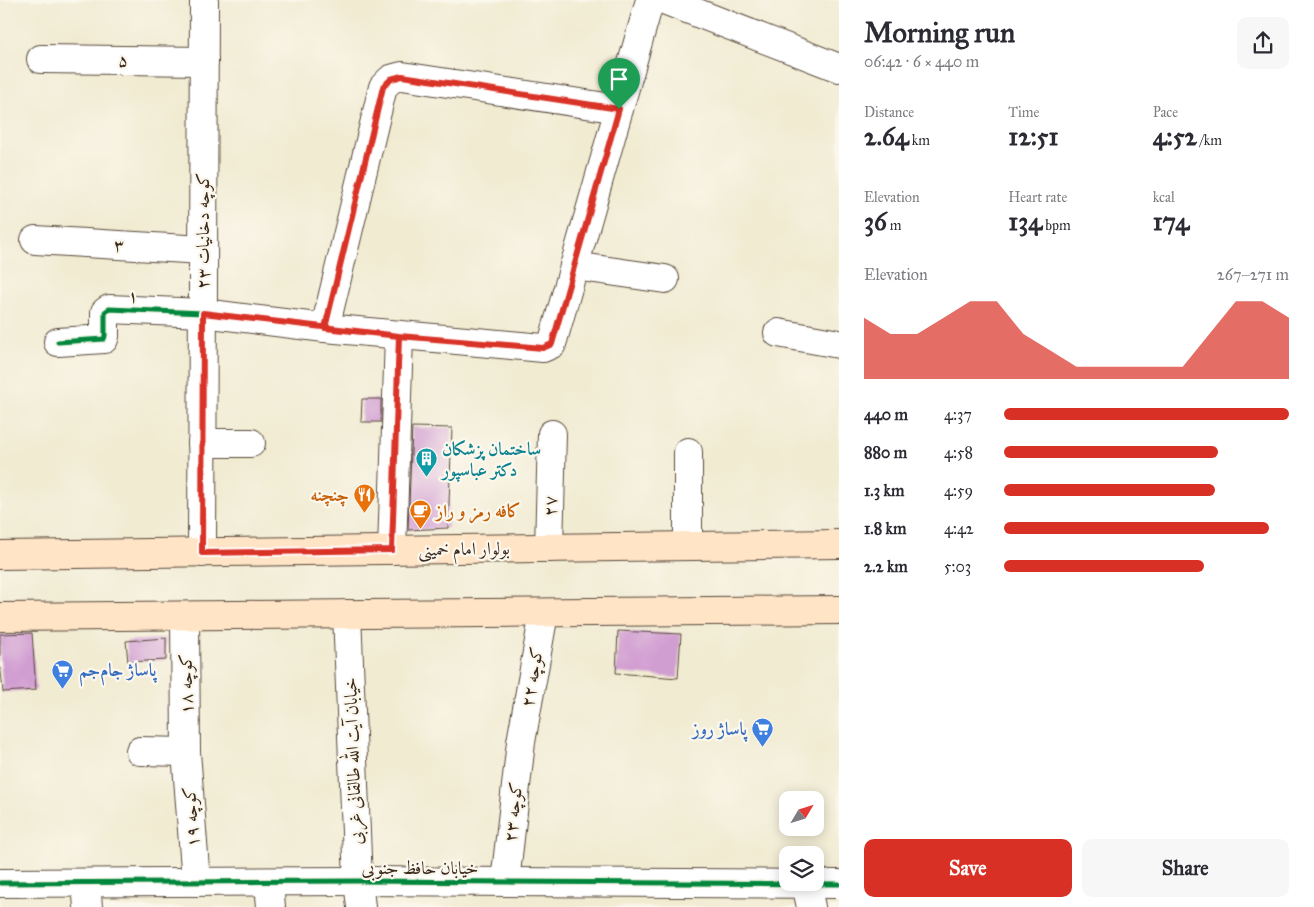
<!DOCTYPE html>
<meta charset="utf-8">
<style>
:root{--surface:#fff;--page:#f7f7f7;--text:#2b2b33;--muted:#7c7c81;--accent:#d93025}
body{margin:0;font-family:"IM FELL Great Primer",Amiri,serif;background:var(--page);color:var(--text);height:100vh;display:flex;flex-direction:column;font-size:19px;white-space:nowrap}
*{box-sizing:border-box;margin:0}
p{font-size:16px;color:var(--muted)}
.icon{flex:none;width:28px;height:28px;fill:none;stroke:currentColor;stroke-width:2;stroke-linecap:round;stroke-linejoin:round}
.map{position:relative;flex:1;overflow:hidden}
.drawer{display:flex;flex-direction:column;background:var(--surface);width:475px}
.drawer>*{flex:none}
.needle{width:32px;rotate:52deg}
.buttons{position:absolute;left:779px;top:791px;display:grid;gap:10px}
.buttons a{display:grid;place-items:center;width:45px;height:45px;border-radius:10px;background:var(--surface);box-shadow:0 2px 12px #0003;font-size:25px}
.pin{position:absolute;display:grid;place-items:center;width:42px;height:42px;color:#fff;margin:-51px -21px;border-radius:50% 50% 50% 0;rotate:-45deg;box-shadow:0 0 5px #0007}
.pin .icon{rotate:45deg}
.round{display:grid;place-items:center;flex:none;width:52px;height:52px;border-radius:10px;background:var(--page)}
.headline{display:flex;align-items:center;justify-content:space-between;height:85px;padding:0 25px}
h1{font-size:28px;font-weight:700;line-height:38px}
.stats{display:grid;grid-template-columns:repeat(3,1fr);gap:8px;height:85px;padding:5px 25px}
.stats div{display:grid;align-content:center}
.stats b{font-size:25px;font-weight:700}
.stats small{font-size:14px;font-weight:400}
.stats p{font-size:14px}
.chart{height:140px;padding:10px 25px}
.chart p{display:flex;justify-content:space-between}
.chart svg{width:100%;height:90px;margin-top:5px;fill:var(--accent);opacity:.7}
.primary-button{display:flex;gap:10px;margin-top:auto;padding:10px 25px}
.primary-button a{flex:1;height:58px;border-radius:10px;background:var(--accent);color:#fff;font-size:20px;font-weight:700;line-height:58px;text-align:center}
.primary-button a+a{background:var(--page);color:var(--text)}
ul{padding:0 25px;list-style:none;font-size:16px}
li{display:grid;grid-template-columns:80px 60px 1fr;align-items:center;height:38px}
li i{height:12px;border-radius:6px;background:var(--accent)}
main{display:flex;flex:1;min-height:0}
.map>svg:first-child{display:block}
.building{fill:#d19ed2}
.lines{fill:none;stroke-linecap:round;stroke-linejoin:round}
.minor-casing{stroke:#564739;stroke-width:30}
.tertiary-casing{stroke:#564739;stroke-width:30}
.secondary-casing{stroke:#564739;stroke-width:30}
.minor{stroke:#fff;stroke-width:28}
.tertiary{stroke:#fff;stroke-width:28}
.secondary{stroke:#ffe4c6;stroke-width:28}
.cycleway-casing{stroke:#fbf7ec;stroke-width:8}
.cycleway{stroke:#00873e;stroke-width:5}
.route-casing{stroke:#fff;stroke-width:10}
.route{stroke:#d93025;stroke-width:6}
.labels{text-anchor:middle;stroke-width:4.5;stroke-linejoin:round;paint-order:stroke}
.street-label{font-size:18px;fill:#3b2a1e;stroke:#fbf7ec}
.culture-label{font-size:18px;font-weight:bold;fill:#0d838f;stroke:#fbf7ec;text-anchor:start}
.food-label{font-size:18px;font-weight:bold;fill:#c56008;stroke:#fbf7ec;text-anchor:end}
.shop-label{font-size:18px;font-weight:bold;fill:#366cbe;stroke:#fbf7ec;text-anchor:start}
</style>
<main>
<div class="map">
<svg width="839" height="907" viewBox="0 0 839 907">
<rect width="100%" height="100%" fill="#fbf7ec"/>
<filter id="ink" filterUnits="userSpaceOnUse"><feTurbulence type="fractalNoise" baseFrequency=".02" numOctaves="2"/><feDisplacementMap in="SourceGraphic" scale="10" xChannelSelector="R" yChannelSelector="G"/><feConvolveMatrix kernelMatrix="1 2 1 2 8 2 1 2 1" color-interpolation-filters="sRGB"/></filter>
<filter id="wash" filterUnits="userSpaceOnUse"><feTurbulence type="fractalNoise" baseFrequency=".0096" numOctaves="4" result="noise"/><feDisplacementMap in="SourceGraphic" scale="20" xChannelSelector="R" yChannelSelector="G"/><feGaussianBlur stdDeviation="1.12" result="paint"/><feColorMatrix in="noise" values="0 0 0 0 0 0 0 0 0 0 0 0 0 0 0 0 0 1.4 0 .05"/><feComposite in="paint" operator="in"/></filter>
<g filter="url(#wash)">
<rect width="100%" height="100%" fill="#f1ebd2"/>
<g id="blocks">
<g class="building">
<path d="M362,399h19v23h-20z"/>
<path d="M412,427l40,1 -4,100 -40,2z"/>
<path d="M618,631l63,3 -3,44 -62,-5z"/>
<path d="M32,633l4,57 -33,2 -3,-32v-26z"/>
<path d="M166,638v22l-38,2 -2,-21z"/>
</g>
</g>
</g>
<g filter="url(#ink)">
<use href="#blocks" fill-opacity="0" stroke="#564739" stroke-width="1"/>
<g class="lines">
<defs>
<g id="minor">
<path d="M664,0l175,68"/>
<path d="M41,59l163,2"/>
<path d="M35,240l168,10"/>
<path d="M574,266l91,13"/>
<path d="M325,328l218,20 9,-4 98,-344"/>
<path d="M778,333l61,11"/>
<path d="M58,342l46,-3 1,-3v-24l4,-3 94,4 122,15 58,-241 8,-8 11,-3 217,33"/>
<path d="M202,443h49"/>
<path d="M688,452v94"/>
<path d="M549,548l3,-114"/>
<path d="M392,550l7,-214"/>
<path d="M202,553l2,-553"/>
<path d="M185,616l1,136 10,130"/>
<path d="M140,751l46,1"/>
<path d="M269,882l2,25"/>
<path d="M505,882l16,-140 23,-129"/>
<path d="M0,883l358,-2 481,3"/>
<path d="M86,884l2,23"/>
<path d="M806,884l5,23"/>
</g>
<path id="tertiary" d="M347,614l11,267 3,26"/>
<g id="secondary">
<path d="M0,555l839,-11"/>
<path d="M0,617l839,-7"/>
</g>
</defs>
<use href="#minor" class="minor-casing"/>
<use href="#tertiary" class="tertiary-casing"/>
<use href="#secondary" class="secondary-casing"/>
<use href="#minor" class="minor"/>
<use href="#tertiary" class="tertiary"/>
<use href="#secondary" class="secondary"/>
<defs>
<g id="cycleway">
<path d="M58,342l46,-3 1,-3v-24l4,-3 94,4 122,15 58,-241 8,-8 11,-3 217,33"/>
<path d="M0,883l358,-2 481,3"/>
</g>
</defs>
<use href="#cycleway" class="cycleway-casing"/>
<use href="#cycleway" class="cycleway"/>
</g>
</g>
<g class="lines" filter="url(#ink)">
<defs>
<path id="route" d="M619,109l-67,235 -9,4 -144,-12 -196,-23 -1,240 190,-3 7,-214 -74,-8 58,-241 8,-8 11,-3 217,33"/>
</defs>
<use href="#route" class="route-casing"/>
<use href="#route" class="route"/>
</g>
<defs>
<symbol id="building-pin" viewBox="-11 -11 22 30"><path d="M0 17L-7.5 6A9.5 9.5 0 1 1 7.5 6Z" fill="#0f9aa8" stroke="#fbf7ec"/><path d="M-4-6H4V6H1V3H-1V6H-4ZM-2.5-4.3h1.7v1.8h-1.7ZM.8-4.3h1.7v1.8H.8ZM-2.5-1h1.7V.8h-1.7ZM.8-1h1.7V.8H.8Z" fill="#fff"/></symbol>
<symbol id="restaurant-pin" viewBox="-11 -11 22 30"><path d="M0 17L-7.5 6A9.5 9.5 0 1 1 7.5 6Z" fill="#e8710a" stroke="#fbf7ec"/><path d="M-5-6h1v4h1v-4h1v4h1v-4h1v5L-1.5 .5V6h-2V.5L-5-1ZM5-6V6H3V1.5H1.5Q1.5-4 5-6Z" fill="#fff"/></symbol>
<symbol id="cafe-pin" viewBox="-11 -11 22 30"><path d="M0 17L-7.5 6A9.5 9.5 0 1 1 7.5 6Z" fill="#e8710a" stroke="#fbf7ec"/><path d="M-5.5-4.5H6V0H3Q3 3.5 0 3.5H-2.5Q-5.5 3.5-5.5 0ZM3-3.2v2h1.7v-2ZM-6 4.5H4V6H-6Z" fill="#fff"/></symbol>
<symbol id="supermarket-pin" viewBox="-11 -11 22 30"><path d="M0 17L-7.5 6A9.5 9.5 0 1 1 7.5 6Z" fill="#3f7fe0" stroke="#fbf7ec"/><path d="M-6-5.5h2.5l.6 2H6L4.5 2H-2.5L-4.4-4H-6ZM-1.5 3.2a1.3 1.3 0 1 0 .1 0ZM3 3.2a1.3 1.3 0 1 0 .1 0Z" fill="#fff"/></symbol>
</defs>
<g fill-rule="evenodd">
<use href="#building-pin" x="414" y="446" width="25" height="34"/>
<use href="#restaurant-pin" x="352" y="482" width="25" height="34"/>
<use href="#cafe-pin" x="408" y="498" width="25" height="34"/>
<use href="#supermarket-pin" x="50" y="658" width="25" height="34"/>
<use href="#supermarket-pin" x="750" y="716" width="25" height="34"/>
</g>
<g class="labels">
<g class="street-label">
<text transform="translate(123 60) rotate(1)" y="6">۵</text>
<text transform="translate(203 231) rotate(-90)" y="6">کوچه دخانیات ۲۳</text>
<text transform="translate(119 245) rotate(3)" y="6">۳</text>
<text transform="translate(133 296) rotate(2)" y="6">۱</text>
<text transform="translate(550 506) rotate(-88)" y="6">۲۷</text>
<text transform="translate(464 549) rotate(-1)" y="6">بولوار امام خمینی</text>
<text transform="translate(532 677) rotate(-80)" y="6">کوچه ۲۲</text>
<text transform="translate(186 684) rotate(-91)" y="6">کوچه ۱۸</text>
<text transform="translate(353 761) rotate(-92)" y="6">خیابان آیت الله طالقانی غربی</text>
<text transform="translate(513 812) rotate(-84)" y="6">کوچه ۲۳</text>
<text transform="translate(191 817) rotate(-94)" y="6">کوچه ۱۹</text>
<text x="420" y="874">خیابان حافظ جنوبی</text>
</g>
<g class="culture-label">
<text x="442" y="455">ساختمان پزشکان<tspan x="442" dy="21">دکتر عباسپور</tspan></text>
</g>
<g class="food-label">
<text x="349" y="501">چنچنه</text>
<text x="436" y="517" text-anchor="start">کافه رمز و راز</text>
</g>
<g class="shop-label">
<text x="79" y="676">پاساژ جام‌جم</text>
<text x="747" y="735" text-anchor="end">پاساژ روز</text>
</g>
</g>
</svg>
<div class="buttons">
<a><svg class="needle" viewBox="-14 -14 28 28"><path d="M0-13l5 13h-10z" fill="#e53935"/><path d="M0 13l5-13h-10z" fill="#7c7c81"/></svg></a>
<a><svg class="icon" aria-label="layers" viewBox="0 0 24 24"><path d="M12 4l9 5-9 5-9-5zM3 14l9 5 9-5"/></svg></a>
</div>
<div class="pin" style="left:619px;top:109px;background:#1e9e55"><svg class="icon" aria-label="arrive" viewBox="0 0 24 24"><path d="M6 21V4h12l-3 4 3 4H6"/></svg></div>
</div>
<section class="drawer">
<div class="headline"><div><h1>Morning run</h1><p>06:42 · 6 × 440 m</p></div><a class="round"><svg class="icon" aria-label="share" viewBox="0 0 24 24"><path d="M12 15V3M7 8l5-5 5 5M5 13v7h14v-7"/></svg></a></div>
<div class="stats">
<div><p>Distance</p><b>2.64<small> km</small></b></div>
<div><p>Time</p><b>12:51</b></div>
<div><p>Pace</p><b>4:52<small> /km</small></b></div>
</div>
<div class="stats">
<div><p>Elevation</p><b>36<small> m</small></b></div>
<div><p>Heart rate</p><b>134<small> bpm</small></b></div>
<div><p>kcal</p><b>174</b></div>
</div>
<div class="chart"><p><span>Elevation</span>267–271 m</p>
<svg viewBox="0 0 160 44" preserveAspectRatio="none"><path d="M0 44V14L10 22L20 22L30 14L40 6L50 6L60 22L70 30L80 38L90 38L100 38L110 38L120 38L130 22L140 6L150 6L160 14V44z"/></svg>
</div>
<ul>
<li><b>440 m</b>4:37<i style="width:100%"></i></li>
<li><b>880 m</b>4:58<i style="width:75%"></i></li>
<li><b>1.3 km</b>4:59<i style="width:74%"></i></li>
<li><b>1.8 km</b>4:42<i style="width:93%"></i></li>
<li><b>2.2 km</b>5:03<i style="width:70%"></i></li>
</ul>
<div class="primary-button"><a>Save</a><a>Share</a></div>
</section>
</main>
